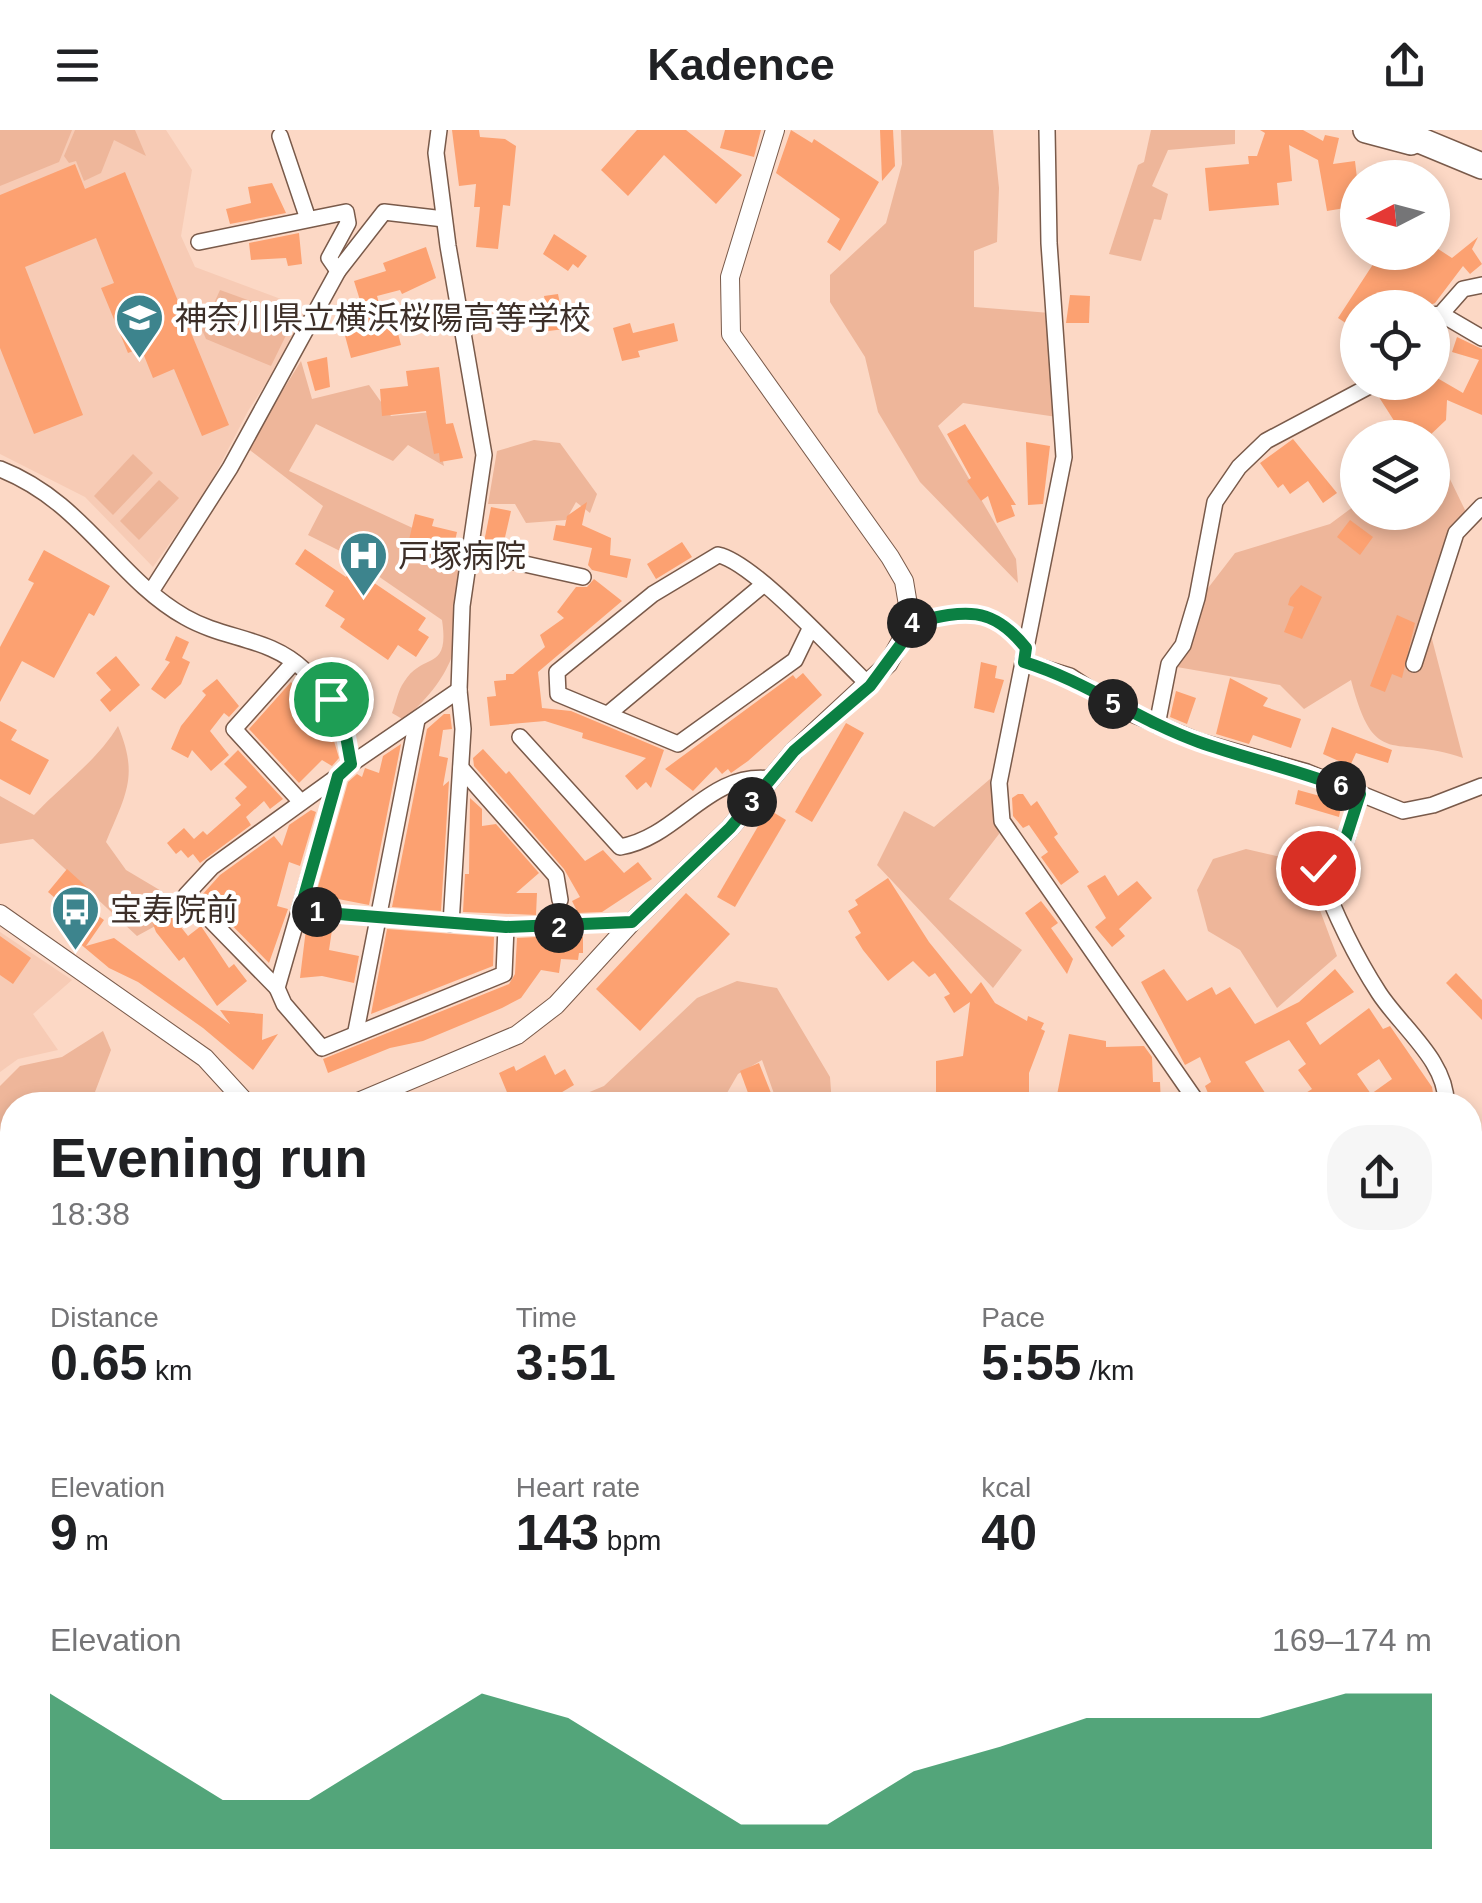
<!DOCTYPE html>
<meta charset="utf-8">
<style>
:root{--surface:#fff;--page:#f6f6f6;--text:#202124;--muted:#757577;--accent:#0b8043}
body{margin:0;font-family:Helvetica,"Noto Sans JP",sans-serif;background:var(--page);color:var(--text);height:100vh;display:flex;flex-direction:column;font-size:38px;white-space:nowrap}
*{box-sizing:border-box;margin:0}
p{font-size:32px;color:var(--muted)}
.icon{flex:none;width:55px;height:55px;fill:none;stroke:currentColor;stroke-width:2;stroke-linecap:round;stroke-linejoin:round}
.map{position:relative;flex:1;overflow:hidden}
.panel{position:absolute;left:0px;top:962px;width:1482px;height:812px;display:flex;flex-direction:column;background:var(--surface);border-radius:40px 40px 0 0;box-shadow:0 5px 15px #0003}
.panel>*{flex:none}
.needle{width:65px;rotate:264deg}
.tools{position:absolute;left:1340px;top:30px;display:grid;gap:20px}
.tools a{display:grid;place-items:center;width:110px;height:110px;border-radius:50%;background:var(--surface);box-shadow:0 5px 15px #0003;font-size:50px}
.pin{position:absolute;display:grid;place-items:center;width:85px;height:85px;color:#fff;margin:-42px;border:5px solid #fff;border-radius:50%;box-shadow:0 2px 10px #0007}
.km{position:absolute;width:50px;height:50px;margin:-25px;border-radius:50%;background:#222;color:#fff;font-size:28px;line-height:50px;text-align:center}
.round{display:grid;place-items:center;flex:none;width:105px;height:105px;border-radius:40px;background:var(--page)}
.overview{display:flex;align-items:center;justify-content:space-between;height:170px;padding:0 50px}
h1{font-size:55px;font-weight:700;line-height:75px}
.figures{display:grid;grid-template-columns:repeat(3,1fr);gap:15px;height:170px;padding:10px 50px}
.figures div{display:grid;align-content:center}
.figures b{font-size:50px;font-weight:700}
.figures small{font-size:28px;font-weight:400}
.figures p{font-size:28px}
.chart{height:280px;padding:20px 50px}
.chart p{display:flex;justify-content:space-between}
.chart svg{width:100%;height:180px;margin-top:10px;fill:var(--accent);opacity:.7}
header{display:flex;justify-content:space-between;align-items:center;height:130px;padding:0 50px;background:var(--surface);font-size:45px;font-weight:700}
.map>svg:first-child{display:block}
.built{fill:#f7cbb5}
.green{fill:#eeb69a}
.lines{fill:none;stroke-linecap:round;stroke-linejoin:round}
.stream{stroke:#2199a6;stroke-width:5}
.building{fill:#fca171;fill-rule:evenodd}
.minor-casing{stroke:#795a4a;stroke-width:18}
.tertiary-casing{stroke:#795a4a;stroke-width:20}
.trunk-casing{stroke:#795a4a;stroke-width:28}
.minor{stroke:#fff;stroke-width:15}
.tertiary{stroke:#fff;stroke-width:18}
.trunk{stroke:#fff;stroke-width:25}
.route-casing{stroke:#fff;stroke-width:20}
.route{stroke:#0b8043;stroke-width:12}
.labels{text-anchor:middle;stroke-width:8;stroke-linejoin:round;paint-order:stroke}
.poi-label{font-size:32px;fill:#3d2f28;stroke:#fff;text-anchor:start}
</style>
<header><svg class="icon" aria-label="menu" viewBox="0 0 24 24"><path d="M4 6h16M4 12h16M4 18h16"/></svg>Kadence<svg class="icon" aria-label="share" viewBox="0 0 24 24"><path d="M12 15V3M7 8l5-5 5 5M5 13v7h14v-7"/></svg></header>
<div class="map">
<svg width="1482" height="1773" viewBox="0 0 1482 1773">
<rect width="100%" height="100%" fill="#fcd8c5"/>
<g class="built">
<path d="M0,0h166l26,40 -11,66 14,31 118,44 -65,100 -42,81 -53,75 -68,-70 -85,-43z"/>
<path d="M0,802l72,48 -39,34 25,36 -40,9 -18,13z"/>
</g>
<g class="green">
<path d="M0,0h72l-13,32 -59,24z"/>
<path d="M75,0h60l11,26 -32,-16 -13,33 -17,8 -8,-20 -7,2 -5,-7z"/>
<path d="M901,0h92l6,58 -2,54 -23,9v56l76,6 7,104 -94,-14 -25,23 78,133 2,24 -98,-101 -42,-70 -13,-55 -35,-55v-27l56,-52 16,-59z"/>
<path d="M1151,0h84v14l-67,6 -16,36 16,8 -7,26 -7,-1 -13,42 -32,-7 29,-89 6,-3z"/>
<path d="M220,160l75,27 -24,49 -65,-27 -4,-9z"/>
<path d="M301,231l11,38 57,-14 22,31 41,-4 12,54 -36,-21 -15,16 -77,-37 -27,47 128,59 51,43c-10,71 -9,97 -64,147l-12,-7c4,-10 6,-23 12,-31 19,-31 46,-9 38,-62l-96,-66 -38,-19 15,-29 -76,-58z"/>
<path d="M534,310l26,3 37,51 -7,19 -14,-11 -10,18 -40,3 -11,-19h-27l9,-53z"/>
<path d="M133,324l20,19 -40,42 -19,-19z"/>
<path d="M1445,339l20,41 -12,55 -26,55 36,138c-70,-25 -88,14 -112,-78l-47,29 -24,-24 -109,-19 24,-61 40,-52 95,-29 27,-20 1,8h74l1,-41z"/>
<path d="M159,350l20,18 -40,42 -19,-19z"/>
<path d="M118,596c21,50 8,68 -12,116l20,28 37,22 5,27 -31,17 -104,-97 -33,5v-48l34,19c29,-31 62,-53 84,-89z"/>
<path d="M990,649l9,55 -50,65 73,51 -29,38 -116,-123 27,-54 30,16z"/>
<path d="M1246,719l56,13 35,94 -60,52 -37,-58 -32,-19 -11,-41 16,-31z"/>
<path d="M737,851l40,7 53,89 2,28h-54l-16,-45 -24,14 -18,31h-162l46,-19 93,-88z"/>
<path d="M103,901l8,19 -21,55h-78l-2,368 -10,-63v-324l20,-20 42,-9z"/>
<path d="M1470,1398l12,1v214l-12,11z"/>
<path d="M818,1763h559l-2,10h-551z"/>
</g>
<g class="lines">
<path class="stream" d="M772,1762l3,11"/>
</g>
<g class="building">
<path d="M452,0h27l1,7 25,2 11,7 -6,60 -7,-1 -5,44 -22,-2 4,-40h-6l2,-23 -17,2z"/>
<path d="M637,0h49l56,45 -26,29 -52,-49 -36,41 -27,-26z"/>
<path d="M725,0h36l-7,27 -34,-9z"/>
<path d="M791,0l21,13 2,-4 65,43 -39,69 -13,-9 13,-23 -64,-46z"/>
<path d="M880,0h13l2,36 -13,15z"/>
<path d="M1260,0h43l20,11 2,-6 14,3 -6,26 22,-3 3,26 -10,1 3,19 -24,4 -9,-51 -29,-15 3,36 -15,2 2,22 -70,6 -4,-43 44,-4 -1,-8h9l8,-23z"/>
<path d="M75,34l10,25 40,-17 104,253 -27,11 -28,-67 -21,9 -12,-30 -13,5 -27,-65 13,-5 -18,-45 -71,29 58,148 -49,19 -34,-86v-153z"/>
<path d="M272,53l14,30 -56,11 -4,-15 25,-6 -3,-16z"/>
<path d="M299,103l3,31 -14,2 -2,-8 -35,2 -2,-17z"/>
<path d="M554,104l33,22 -9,12 -5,-4 -5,7 -25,-17z"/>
<path d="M1478,107l-6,12 10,15 -12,10 -7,-8 -28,37 -11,5h-66v23l-20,-13 43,-66h51v-7l20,13z"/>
<path d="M426,117l10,31 -34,16 -2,-4 -23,6 7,25 10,-3 7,27 -50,13 -7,-26 24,-6 -14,-45 32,-10 -3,-8z"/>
<path d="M558,164l7,35 -25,3 -3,-29 8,-1 -1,-6z"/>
<path d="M1070,165l20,1 -1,27h-23z"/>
<path d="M630,193l3,10 41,-10 4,18 -40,10 2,6 -18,4 -9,-33z"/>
<path d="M1457,207l25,12v66l-35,-15 -1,20 -19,18h-22l-28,-44 11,-12h44v-7l31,18 16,-33 -27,-8z"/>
<path d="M327,227l3,30 -15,4 -8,-29z"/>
<path d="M439,237l7,57 7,-1 10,35 -23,4 -1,-9 -5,1 -8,-43 -44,5 -2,-27 28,-3 -2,-15z"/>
<path d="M965,294l51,81h-5l4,11 -18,7 -9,-27 -7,5 -14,-20 4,-3 -24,-44z"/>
<path d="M1293,309l44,54 -14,10 -15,-22 -18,13 -7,-10 -5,4 -18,-25z"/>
<path d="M1026,312l24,4 -7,58 -15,1z"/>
<path d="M587,372l-5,23 29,13 -1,17 21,4 -4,19 -35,-8 -4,-5 4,-17 -39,-8 3,-15 9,1 2,-10z"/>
<path d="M491,377l20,4 -8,35 -19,-4z"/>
<path d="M415,384l19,5 -2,7 25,6 -4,18 -44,-10z"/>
<path d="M1350,390l23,17 -13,18 -23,-18z"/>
<path d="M682,412l10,15 -36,22 -9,-15z"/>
<path d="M305,419l41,28 6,-9 74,50 -8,12 11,7 -13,20 -18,-12 -10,15 -48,-33 5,-8 -20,-13 9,-15 -39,-27z"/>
<path d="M44,420l66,36 -16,30 -5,-3 -35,65 -32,-17 -22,41v-55l34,-64 -6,-3z"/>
<path d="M594,449l28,22 -84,71 4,36 29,3 93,39 -13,38 -5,-6 -9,8 -12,-14 21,-18 -64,-20 1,-5 -38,-12 -55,5 -3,-29 9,-1 -2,-15 12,-1v-6h7l32,-27 -5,-12 24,-17 -7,-6 19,-25h11z"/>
<path d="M1301,455l21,12 -20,42 -18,-7 10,-25 -6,-2 2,-7z"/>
<path d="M1397,485l18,8 -13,55 -10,-4 -7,18 -15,-6z"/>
<path d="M176,506l13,6 -7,16 8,4 -9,22 -16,15 -14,-10 19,-27 -5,-2z"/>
<path d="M116,526l24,29 -30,27 -10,-12 11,-10 -15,-17z"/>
<path d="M981,532l16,4 -2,12 9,2 -10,33 -20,-5z"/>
<path d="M803,543l19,22 -74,66 -17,12 -3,-4 -6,5 -6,-7 -23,24 -28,-22 128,-94 3,4z"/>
<path d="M1230,548l38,20 -5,8 38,13 -10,29 -38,-13 -4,9 -33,-10z"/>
<path d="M217,549l22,27 -10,11 -5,-4 -14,18 19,24 -18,16 -19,-21 -4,8 -17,-9 10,-23 25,-31 -4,-4z"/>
<path d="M291,552l30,31 -7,6 20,22 5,17 -7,8 -10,-6 -23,23 -50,-54z"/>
<path d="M1176,561l20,7 -9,26 -17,-7z"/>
<path d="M444,584h6l2,15 -9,1 -4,26 9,2 -5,28 6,-5 -8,130 -49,-4 35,-178z"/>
<path d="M0,591l17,9 -6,10 38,20 -19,35 -30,-16z"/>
<path d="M846,593l18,10 -52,89 -17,-10z"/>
<path d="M1332,597l60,23 -4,13 -32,-10 -6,13 -27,-12z"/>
<path d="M401,614l-32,161 -36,-7 -1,4 -18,-1 34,-119 9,-8 5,3 3,-9 14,5 4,-17z"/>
<path d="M483,619l23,25 3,-3 76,90 18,-11 21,23 14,-11 14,17 -50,33 -24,1 -6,-12 8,-4 -16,-28 -90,-103 -1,-8z"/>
<path d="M238,620l45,49 -13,10 -6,-8 -18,16 5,8 -51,38 -7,-9 -5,4 -7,-8 -5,4 -9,-11 17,-15 10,11 9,-8 4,4 34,-30 -6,-7 12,-11 -23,-23z"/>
<path d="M1298,660l44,12 -3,15 -44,-13z"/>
<path d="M1018,664h5l8,12 6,-5 21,33 -4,3 25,35 -18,13 -20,-28 7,-5 -19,-27 -6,3 -10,-12 -1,-18z"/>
<path d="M470,668l12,11v17l14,-2 43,49 -23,20h21l-1,22 -73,-3 2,-38h4z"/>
<path d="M768,679l18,11 -51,87 -18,-10z"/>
<path d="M311,680l5,2 -16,54 -11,-4 -12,44 11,3 -19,54 -67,-68 18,-20 54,-39 8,10 7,-21z"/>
<path d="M67,739l23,21 -11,12 25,18 -18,26 28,-8 116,86 -10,-14 43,4 -1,26 16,-6 -25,36 -50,-42 -65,-46 -29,-14 -43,-36 -4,-6 14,-10 -28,-24z"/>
<path d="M1105,745l13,21 19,-15 15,17 -33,31 6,7 -13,11 -17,-20 11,-9 -19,-32z"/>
<path d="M888,748l41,64 42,52 10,-12 14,21 32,18 1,-5 16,7 -3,6 4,2 -16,42v32h-93v-44l27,-5 7,-54 -16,11 -10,-16 6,-3 -15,-21 -6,4 -16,-16 -25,20 -25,-31 -8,-13 6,-4 -13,-22 10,-6 -3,-5z"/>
<path d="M686,763l44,41 -90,97 -44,-42z"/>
<path d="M1041,771l17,22 -7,5 22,31 -6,15 -42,-61z"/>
<path d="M165,777l23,29 13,-10 28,42 5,-4 13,17 -30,25 -33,-49 -5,4 -23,-29 -5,-13z"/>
<path d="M306,799l26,1 -3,20 30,6 -5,27 -32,-7 -22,2z"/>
<path d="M387,799l107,8 -1,29 -122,48z"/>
<path d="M0,806l31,22 -18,26 -13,-9z"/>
<path d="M536,807l6,5 27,4v-9h14v16h-4l-1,7 -17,-1 -2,14 -18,-3 -20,28 -19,10 -79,33 -33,7 -62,25 -5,-14 186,-75 6,-10 2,-36z"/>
<path d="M1164,839l23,32 25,-14 4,8 14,-8 25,37 44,-22 36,-33 19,23 -48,31 14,22 49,-37 14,21 7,-3 42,61 3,18h-148l25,-16 -14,-19 8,-6 -17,-24 -44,22 28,43h-60l-8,-19 6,-4 -11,-25 -15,8 -44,-83zM1379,929l13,20 -21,15 -14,-20z"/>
<path d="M1456,843l26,27v20l-36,-37z"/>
<path d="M1069,904l37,7v6l38,-1 8,11 1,25h7l1,23h-106z"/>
<path d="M545,925l10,20 10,-6 9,16 -22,13 -2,-5 -22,10 -3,-8 -14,7 -12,-29 15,-7 2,5z"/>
<path d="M759,933l12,30 -20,8 -11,-30z"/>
<path d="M10,1539l2,34 -7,25 7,2v58l-12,-3v-86z"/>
</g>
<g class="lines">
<defs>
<g id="minor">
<path d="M439,0l-3,23 12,93 36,209 -22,151 -3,84 4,39 -12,195"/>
<path d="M1047,0l2,113 15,214 -65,326 3,38 197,284"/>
<path d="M280,6l28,83"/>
<path d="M199,112l147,-30 2,11 -19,35 9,13"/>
<path d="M1441,184l41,24"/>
<path d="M1432,185l9,-1 22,-25 19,-4"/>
<path d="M0,339c84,33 116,109 185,148 40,23 85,20 119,53 28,29 43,54 47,94l-13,12 -61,212 7,16 38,44 182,-74 2,-47"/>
<path d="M471,422l112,25"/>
<path d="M152,460l78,-122 108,-197 46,-59 60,7"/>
<path d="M911,493c52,-12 79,-20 115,25"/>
<path d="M810,499l-15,31 -117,84 -120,-50 -1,-22 96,-78 65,-39c36,7 121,102 152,131"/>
<path d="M294,532l-60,67 67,73"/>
<path d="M1024,532l46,14 52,34 79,32 106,30 96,39 30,-6 49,-19"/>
<path d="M1414,534l42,-131 26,-27"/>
<path d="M608,584l156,-130"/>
<path d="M1157,595l12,-61 14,-19 14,-47 18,-96 24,-35 27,-26 111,-59"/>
<path d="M520,607l100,110c59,-10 88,-76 151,-68"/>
<path d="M351,634l108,-74"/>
<path d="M461,638l95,108 4,24"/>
<path d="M1360,664l-15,50 -24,14 -4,9c17,45 36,86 62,126 22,34 69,69 67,112"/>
<path d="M300,781l206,16 126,-5"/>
<path d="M277,858l-91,-93 26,-28 126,-91"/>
<path d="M356,901l61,-311"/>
<path d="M1470,1092l12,4"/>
<path d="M1470,1231l12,-11"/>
<path d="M1470,1381l12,2"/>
<path d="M0,1510l12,11"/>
<path d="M1470,1637l12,-11"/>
<path d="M1470,1746l12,-12"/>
<path d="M407,1762l65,7"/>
<path d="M104,1773l2,-11"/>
<path d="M276,1773l24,-9 35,-2"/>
<path d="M1381,1773l3,-11"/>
<path d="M1443,1773l10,-11"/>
</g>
<g id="tertiary">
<path d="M0,784l205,144 43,47"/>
<path d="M351,975l166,-70 39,-30 76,-83 98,-94 64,-77 94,-87 23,-41 -7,-42 -14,-24 -159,-223 -1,-57 45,-147"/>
<path d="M465,1762l12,11"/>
<path d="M192,1773l26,-11"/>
</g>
<g id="trunk">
<path d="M1366,0l45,12"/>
<path d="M1395,0l87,36"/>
</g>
</defs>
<use href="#minor" class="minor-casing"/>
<use href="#tertiary" class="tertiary-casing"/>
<use href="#trunk" class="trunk-casing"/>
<use href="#minor" class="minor"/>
<use href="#tertiary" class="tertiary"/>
<use href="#trunk" class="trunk"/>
</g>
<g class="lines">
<defs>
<path id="route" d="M331,569l13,26 7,39 -13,12 -38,135 206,16 126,-5 98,-94 64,-77 76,-65 31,-42 9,-21c53,-12 80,-20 116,25l-2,14c62,19 113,58 175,80 54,19 108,30 161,52l-16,50 -24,14 -2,10"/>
</defs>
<use href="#route" class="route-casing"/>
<use href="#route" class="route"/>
</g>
<defs>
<symbol id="school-pin" viewBox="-11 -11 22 30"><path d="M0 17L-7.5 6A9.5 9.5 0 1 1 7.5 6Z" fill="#3d848d" stroke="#fff"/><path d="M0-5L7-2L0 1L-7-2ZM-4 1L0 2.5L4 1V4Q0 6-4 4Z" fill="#fff"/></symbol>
<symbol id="hospital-pin" viewBox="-11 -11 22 30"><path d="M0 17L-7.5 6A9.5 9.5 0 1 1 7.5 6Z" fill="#3d848d" stroke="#fff"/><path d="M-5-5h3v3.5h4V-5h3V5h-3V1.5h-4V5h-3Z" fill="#fff"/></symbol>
<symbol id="bus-pin" viewBox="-11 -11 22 30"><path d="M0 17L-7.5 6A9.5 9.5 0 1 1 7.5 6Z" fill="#3d848d" stroke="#fff"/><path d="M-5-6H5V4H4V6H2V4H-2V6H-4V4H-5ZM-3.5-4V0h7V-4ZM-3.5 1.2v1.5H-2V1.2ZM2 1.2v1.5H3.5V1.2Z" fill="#fff"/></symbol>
</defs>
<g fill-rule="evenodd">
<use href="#school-pin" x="112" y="160" width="55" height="75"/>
<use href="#hospital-pin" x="336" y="398" width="55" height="75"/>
<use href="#bus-pin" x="48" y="752" width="55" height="75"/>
</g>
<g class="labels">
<g class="poi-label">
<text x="175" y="199">神奈川県立横浜桜陽高等学校</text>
<text x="398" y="437">戸塚病院</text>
<text x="110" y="791">宝寿院前</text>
</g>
</g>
</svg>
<div class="tools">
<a><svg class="needle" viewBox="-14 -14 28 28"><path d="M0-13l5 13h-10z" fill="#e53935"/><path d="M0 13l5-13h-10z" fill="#757577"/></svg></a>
<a><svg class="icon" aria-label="locate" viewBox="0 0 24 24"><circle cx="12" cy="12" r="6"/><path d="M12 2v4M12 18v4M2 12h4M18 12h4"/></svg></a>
<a><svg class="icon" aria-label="layers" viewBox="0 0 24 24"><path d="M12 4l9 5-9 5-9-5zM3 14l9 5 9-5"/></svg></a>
</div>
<div class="pin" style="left:331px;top:569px;background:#1e9e55"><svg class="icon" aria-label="arrive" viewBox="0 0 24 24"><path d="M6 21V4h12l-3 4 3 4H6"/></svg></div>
<div class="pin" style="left:1318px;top:738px;background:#d93025"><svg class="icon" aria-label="check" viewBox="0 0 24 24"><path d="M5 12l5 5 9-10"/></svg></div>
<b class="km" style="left:317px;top:782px">1</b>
<b class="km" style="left:559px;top:798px">2</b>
<b class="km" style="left:752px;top:672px">3</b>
<b class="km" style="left:912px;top:493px">4</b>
<b class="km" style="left:1113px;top:574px">5</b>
<b class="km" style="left:1341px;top:656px">6</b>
<section class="panel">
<div class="overview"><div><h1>Evening run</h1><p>18:38</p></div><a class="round"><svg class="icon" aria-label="share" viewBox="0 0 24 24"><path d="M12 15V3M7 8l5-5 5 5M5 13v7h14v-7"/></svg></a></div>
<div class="figures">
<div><p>Distance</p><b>0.65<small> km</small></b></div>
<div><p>Time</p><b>3:51</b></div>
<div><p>Pace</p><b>5:55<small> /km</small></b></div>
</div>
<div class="figures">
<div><p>Elevation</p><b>9<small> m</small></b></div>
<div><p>Heart rate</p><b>143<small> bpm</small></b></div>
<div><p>kcal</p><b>40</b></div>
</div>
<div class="chart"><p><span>Elevation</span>169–174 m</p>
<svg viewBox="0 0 160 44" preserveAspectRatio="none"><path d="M0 44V6L10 19L20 32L30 32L40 19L50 6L60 12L70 25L80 38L90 38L100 25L110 19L120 12L130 12L140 12L150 6L160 6V44z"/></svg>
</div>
</section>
</div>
